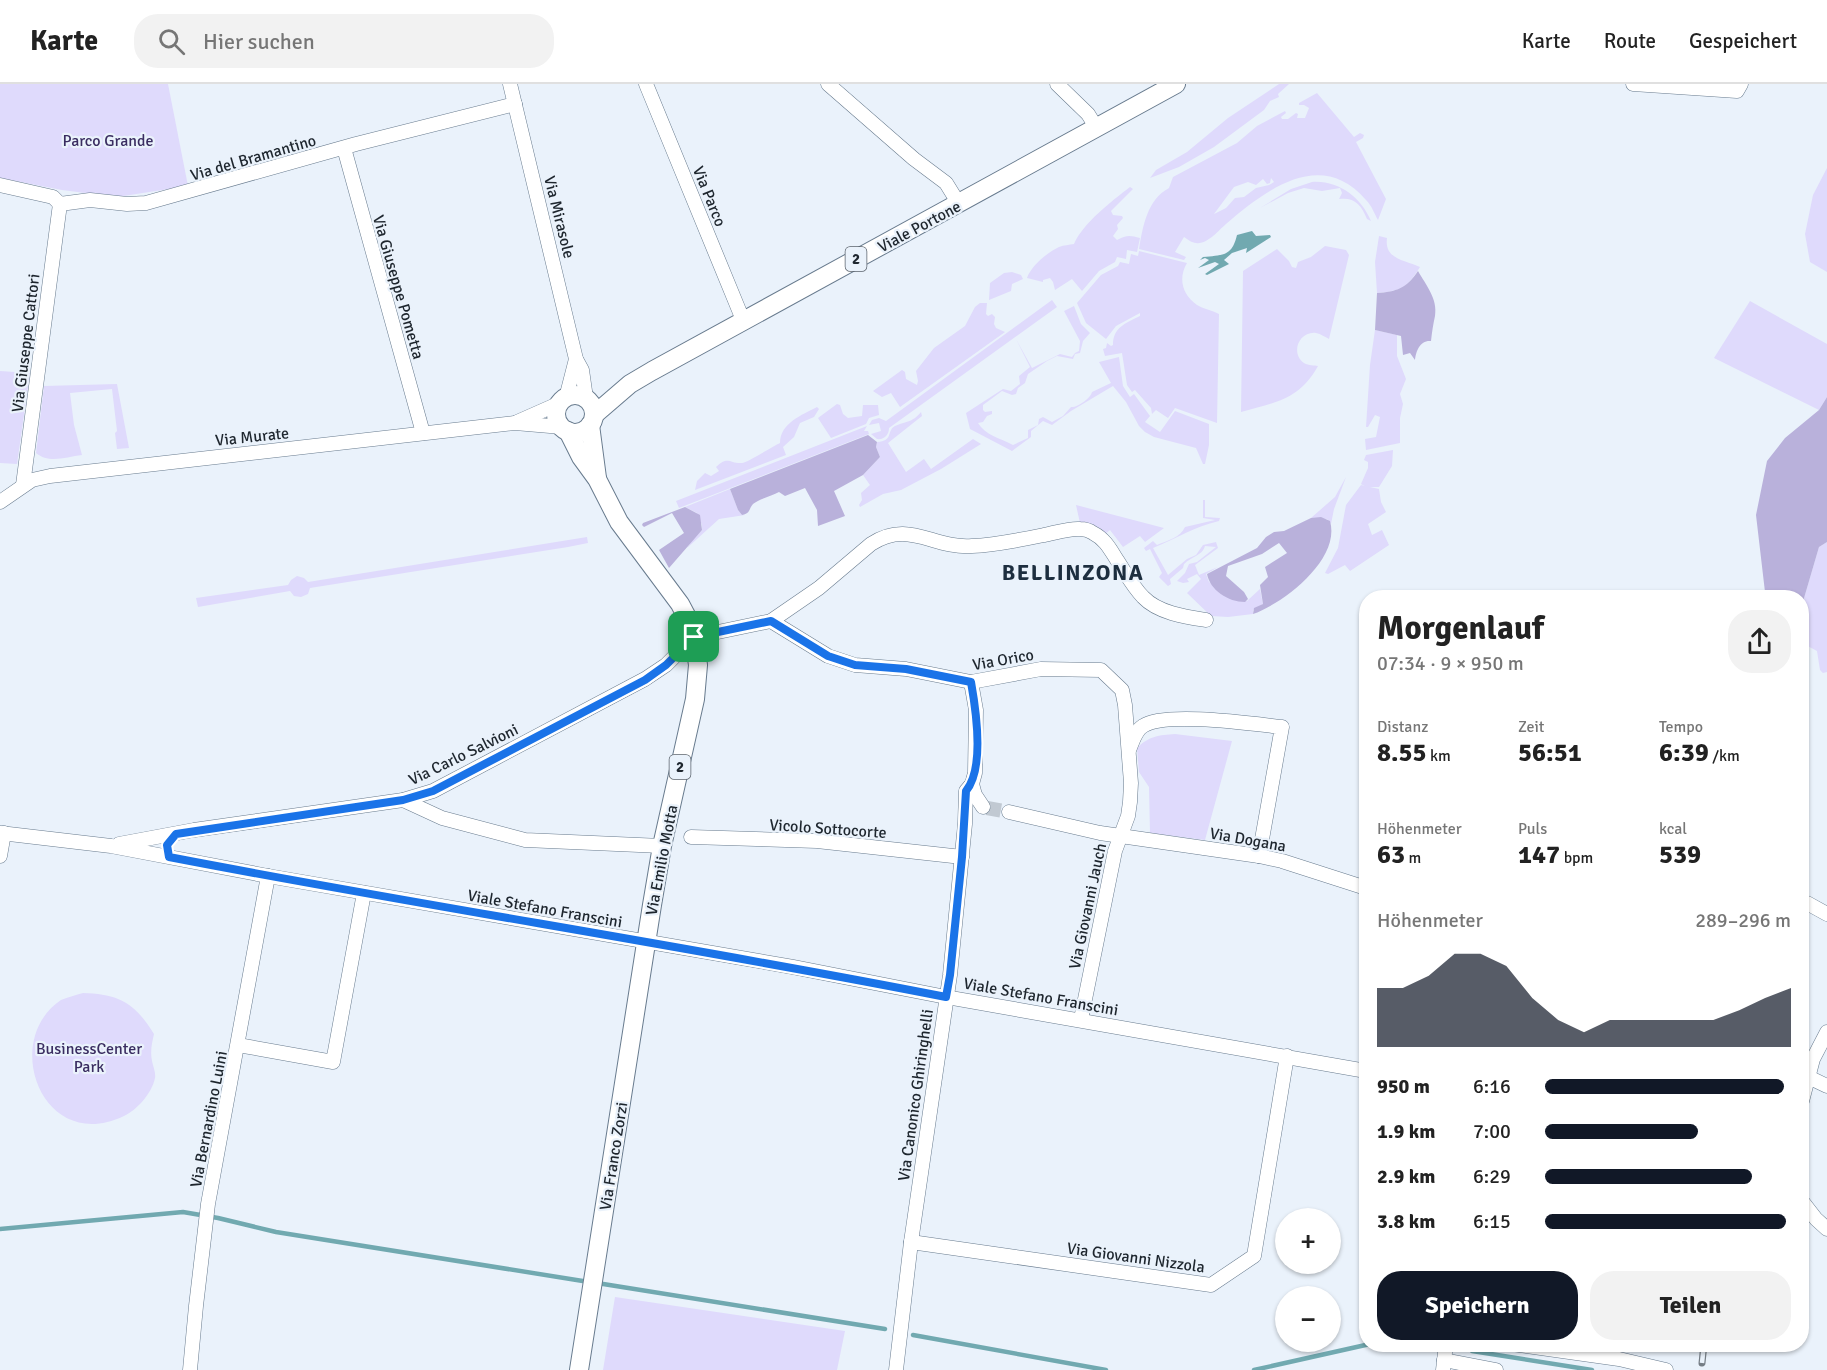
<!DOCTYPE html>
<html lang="de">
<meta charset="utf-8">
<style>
:root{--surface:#fff;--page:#f2f2f2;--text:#222;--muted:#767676;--line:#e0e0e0;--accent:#111827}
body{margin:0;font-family:Signika,sans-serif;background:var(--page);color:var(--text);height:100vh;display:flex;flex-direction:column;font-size:22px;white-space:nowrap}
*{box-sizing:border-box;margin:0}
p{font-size:20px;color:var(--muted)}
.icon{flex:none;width:33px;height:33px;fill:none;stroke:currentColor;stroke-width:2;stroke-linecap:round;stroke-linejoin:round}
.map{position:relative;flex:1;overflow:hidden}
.drawer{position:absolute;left:1359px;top:506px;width:450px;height:762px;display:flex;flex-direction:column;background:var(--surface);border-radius:24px;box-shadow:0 2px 4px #0004}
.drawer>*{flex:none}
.fabs{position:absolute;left:1275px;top:1124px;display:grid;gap:12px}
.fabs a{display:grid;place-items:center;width:66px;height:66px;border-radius:50%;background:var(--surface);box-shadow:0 2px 4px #0004;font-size:30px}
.pin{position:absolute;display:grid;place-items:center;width:51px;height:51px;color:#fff;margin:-26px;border-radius:12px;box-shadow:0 3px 9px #0006}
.round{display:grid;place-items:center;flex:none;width:63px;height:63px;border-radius:24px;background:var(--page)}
.summary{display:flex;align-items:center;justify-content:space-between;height:102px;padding:0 18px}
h1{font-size:33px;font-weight:700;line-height:45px}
.figures{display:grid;grid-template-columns:repeat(3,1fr);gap:9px;height:102px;padding:6px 18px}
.figures div{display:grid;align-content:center}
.figures b{font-size:26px;font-weight:700}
.figures small{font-size:16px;font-weight:400}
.figures p{font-size:16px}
.chart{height:168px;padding:12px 18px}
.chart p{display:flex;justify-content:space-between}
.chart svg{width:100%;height:108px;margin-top:6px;fill:var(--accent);opacity:.7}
.action{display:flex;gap:12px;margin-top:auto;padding:12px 18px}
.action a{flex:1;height:69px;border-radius:24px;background:var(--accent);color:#fff;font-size:24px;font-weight:700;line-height:69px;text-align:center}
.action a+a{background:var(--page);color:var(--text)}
ul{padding:0 18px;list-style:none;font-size:20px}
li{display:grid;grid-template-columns:96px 72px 1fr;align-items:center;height:45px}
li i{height:15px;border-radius:8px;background:var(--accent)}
header{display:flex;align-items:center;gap:36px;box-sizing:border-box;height:84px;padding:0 30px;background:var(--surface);border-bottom:2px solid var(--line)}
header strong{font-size:28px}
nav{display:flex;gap:33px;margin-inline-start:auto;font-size:21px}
.search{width:420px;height:54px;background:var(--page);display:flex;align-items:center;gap:15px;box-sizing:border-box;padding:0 21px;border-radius:24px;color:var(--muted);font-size:22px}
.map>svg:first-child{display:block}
.green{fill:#dfdafc;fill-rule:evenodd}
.forest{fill:#b9b1db}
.water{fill:#71a9b0}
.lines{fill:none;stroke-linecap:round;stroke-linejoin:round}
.stream{stroke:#71a9b0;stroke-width:4.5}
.minor-tunnel{stroke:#c1c9d2;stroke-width:14;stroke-dasharray:14 7;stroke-linecap:butt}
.minor-casing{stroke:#687b8e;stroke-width:15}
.major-casing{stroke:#687b8e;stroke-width:20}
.minor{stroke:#fff;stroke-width:14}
.major{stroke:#fff;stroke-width:18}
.rail-casing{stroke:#757d85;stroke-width:7}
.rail{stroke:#eaf2fb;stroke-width:4.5;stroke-dasharray:14;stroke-linecap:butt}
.route-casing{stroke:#fff;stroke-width:12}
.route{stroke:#1a73e8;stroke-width:8}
.labels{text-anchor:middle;stroke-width:4.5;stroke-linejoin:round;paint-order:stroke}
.shield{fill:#eaf2fb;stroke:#5b636c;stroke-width:1.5}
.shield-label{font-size:15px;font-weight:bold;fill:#1e262e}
.park-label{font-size:16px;fill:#3a2d61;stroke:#eaf2fb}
.street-label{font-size:16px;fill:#1e262e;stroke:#eaf2fb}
.district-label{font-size:22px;font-weight:bold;letter-spacing:1.5px;fill:#1d2e3f;stroke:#eaf2fb}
</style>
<header>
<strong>Karte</strong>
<div class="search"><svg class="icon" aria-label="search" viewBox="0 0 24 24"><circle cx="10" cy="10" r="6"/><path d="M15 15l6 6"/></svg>Hier suchen</div>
<nav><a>Karte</a><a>Route</a><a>Gespeichert</a></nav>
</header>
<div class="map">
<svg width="1827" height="1286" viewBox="0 0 1827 1286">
<rect width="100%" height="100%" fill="#eaf2fb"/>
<g class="green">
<path d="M0,0h168l20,102 -71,11 -55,-7 -62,-12z"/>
<path d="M1279,0h10l-11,10 1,3 -9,4 -6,9 -50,37 -35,20 -29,11 6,-8 31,-18 41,-34z"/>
<path d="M1317,9l37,44 6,-4 4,2 -1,3 -7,4 30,57 -8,21c-4,-7 -6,-14 -12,-20 -45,-52 -99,-11 -140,24 -7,6 -19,21 -30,19 -4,0 -9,-4 -12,-6l-9,15 11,5 -2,3 -45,-11c4,-23 8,-49 30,-61l4,-11 64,-34 20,-17 28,-15 1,2 -5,4 1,2h6l8,-6 2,1 -1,4h8l4,-10 -5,-3h-5v-2zM1263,95l4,5 3,-1 1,-5 3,4 -5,3 -13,3 -12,9 -9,1 -9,10 -12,6 20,-27 14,-5 8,3z"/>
<path d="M1827,84v104l-17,-10 -5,-28 8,-39z"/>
<path d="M1312,98c26,-2 49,15 59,39l-4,-2c-6,-15 -13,-22 -28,-20l3,-6 -2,-5 -18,3 -18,-3 -16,5 -28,15 31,-19z"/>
<path d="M1130,103l3,2 -22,22 2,4 9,1 1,2 -6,7 1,4 -5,7 4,4c9,-5 13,-5 23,-2l-3,14 -10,-2 -1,9 -9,-2 -2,5 -16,9 -17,20 -10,-12 -17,11 -2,-8 -3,-4 -7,2v2l-16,-4c4,-12 21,-26 32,-31 5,-2 10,-2 15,-3 9,-21 38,-43 56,-57z"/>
<path d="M1379,152l8,2c-3,22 19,22 33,29 -13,21 -19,24 -43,26l-2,-31z"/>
<path d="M1325,162l21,4 3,5 -20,84c-4,-2 -8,-5 -13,-6 -17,-2 -26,20 -12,30 5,3 10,2 14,3 -19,34 -42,36 -77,46l2,-141 34,-22 12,12 3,6 4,1 2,-6 13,-5z"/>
<path d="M1139,167l48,12c-9,15 -5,32 10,42 6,4 15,5 22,9l-2,109 -42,-15 -7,10 -12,-8 -4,4 -1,-6 -16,-18 -3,2 -5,-7 -5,-32 -17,3 -2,-7 3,-1 1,-5 4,3 2,-1c0,-18 13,-22 27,-29v-3l-24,13 -10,13 -20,-16 -9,-20 24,-28 17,-9 2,-4 9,2 2,-10 7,2z"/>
<path d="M1012,188l9,3 2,4 -11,5 -1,7 -22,9 1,-17 14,-10z"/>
<path d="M1052,216l5,7 -168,121c0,7 -5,12 -12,11l-6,-5 10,-3 -2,-8 -10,2 3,-5 7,-2 7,3z"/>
<path d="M1750,217l77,43v53l-8,13 -105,-52z"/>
<path d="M980,219h7l-1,11 2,2 4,-2 3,3 -1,7 2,4 9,4 -105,75 -9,-14 -9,4 -9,-6 29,-21 3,2 1,7 11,6 1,-4 -2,-10 18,-23 31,-22 10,-19z"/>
<path d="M1074,222l7,18 9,9 -7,8 -3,12 -5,1 -2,5 -16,-3 -10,5 -19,13 -3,9 -7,5 -2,6 -4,1 -10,-4 -19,14v5l2,2 7,-1v3l-5,2 -4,6 -5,1c7,12 22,15 35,22l15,-7v-8l10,-5 1,-6 4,-2 9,5 11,-6 8,-9c6,1 20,-9 21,-15l19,-9 -12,-21 20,-5 4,29 7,11 4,-3 16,22 -5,6 15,10 15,-21 34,13v21l-4,19h-2l-7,-16 -42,-11 -9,-5 -6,-6 -13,-24 -13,-16 -42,25 -19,14 -9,-4 -12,10v6l-19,14 -42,-22 -4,-16 37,-24 8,2 9,-7 -1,-8 11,-9 -14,-28 16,29 28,-14 12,3 3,-4 4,-2 1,-10 -16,-30z"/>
<path d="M1375,246l22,5v21l9,23 -6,15 3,10 -3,14v25l-34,7 -1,-11 11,-2 4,-20 -5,-2 -7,12h-2l4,-62z"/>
<path d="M0,287l30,2 -13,91 -17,-1z"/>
<path d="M117,300l12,64 -12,1 -2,-16 2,-2 -5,-42 -42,4 4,32 8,30c-16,2 -33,9 -46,-2l8,-67z"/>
<path d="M837,320l3,1 3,9 5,4 14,-2 1,-11h15l1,10 -10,3 -3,6 -35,14 -13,-20z"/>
<path d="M817,323l2,2 -5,8 -14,6 -6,14 -11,10 3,8 -91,35 2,-9 8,-8 6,3 8,-5 -3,-4c12,-12 14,-3 26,-4 5,0 31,-17 38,-20 0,-20 22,-28 37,-36z"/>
<path d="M921,328l1,4 -34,27 18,29 18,-13 7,10 42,-30 8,5 -40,25 -40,21 -18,4 -23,13 -1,-2 3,-5 -1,-7 9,-8 -7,-10 17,-18 -4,-10 1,-5c17,-1 9,-11 18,-16 11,-5 17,-3 26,-14z"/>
<path d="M867,342l-3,5h4l1,3 -190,74 -3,-7z"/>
<path d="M1393,366l-1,16 -13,21h-13l-5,-3 7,-16v-6l-4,-2 2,-5z"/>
<path d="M1346,393l-12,32 -3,15 -4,-5 -16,-1 24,-21z"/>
<path d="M1361,401l18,4 2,13 5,10 -18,12 4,11 10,-5 7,15 -39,26 -5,-6 -17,9 -3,-1 13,-25 8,-43z"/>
<path d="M730,405l8,21 4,5h3l-26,4 -32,29 6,-9 9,-9v-5l-5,-12 -12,-6z"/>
<path d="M1203,416h2v17l15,1 -1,3c-25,6 -42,17 -66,27l15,27 19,-16 9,-4 7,-10 13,-3 2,6 -23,17 4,10 19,-8 -12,7 3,8 38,19 13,-12 3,15 -10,6v4l-25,3 -17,-1 -24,-23 14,-14 -4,-5 -10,5 2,3 -6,1 -6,-2 8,-8 4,-9 8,-2 19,-15 -11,-1c-2,9 -14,11 -21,18l-1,4 -13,11 1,5 -3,2 -9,-9 3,-4 -12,-24 -4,2 -2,-3 9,-7 4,4c11,-5 23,-7 28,-18l30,-7 -12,-2z"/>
<path d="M1076,421l88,23 -19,14 -5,-6 -17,11 -13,-17 -6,5 -24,-12z"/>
<path d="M587,453l1,6 -20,4 -258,41 -2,6 -7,3 -7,-1 -4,-5 -92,16 -2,-9 92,-13 3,-5 6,-4 7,2 4,4z"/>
<path d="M1827,458v130l-4,1 -3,-3 -3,-19 -15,-8v-38l17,-58z"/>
<path d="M1175,650l57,7 -27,99 -55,-7 -1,-46 -10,-15 -2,-24c12,-12 22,-13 38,-14z"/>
<path d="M83,909c36,1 52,10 71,41 -2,9 -4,17 -2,27 1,5 4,12 3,17 -3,15 -18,32 -31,38 -81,39 -124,-75 -63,-116 7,-3 15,-5 22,-7z"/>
<path d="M615,1213l230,34 -8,39h-234z"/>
</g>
<g class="forest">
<path d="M1418,187c8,14 20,28 17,45 -2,9 -3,16 -4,25 -11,-1 -15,10 -16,19l-5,-7 -7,2 -2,-19 -26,-6 2,-37c19,-1 30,-5 41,-22z"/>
<path d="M1827,313v145l-8,5 -17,58v-8h-38l1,-5 -9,-77 11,-54 18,-23 34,-28z"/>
<path d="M868,351l9,7 -1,5 4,10 -17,18 -29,16 11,25 -27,10 -1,-16 -12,-22 -20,8 -6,-4c-7,4 -20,7 -26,12 -5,6 -2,9 -11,11l-4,-5 -8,-21z"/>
<path d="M685,423l15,8 2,15 -33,38 -10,-18 25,-17 -12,-20 -28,14 -2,-2 1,-2z"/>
<path d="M1321,433l9,4c11,38 -46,82 -77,93l1,-6 9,-4 -3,-19 8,-8 -3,-10 22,-14 -8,-10 -17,11 -34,12 -2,10 18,16 4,7 -3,3c-17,0 -35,-12 -38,-28l50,-26 9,-11 8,-5 10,-1 27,-13z"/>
</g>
<path class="water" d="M1252,147l4,5 14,-1 1,2 -25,16 1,-5 -15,5 -8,7 5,4 -22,11 -2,-1 14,-10 -4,-2 -17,6 11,-8 -4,-2 -5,2 3,-3c21,-2 29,-1 34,-22z"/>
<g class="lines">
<g class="stream">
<path d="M0,1145l183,-17 35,6 58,14 313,50"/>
<path d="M597,1199l288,46"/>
<path d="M913,1251l193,35"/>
<path d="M1472,1267l120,19"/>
<path d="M1254,1286l116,-26"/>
</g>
<path class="minor-tunnel" d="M987,724l22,4"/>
<defs>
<g id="minor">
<path d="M510,0l66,275 6,11 4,28"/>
<path d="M646,0l97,236"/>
<path d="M828,0l86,75 32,24 13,21"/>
<path d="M1057,0l31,30 8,13"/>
<path d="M1633,0l104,7 4,-7"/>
<path d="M344,64l79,285"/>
<path d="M0,101l53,12 7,7"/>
<path d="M60,120l30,-4 37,4 19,-1 210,-59 159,-40"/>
<path d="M566,314l10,-39"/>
<path d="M517,338l43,-19"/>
<path d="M23,401l37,-281"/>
<path d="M0,418l32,-22 18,-4 465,-53 47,4"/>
<path d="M771,537l57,35 27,9 51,4 65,13 70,-13 60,1 21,20 3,15 6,78 -1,19 -2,14 -13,35 -34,168"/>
<path d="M1129,666c4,-9 6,-19 14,-24 21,-15 111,-2 139,1l-23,129"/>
<path d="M972,700l3,11 8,12"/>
<path d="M403,716l39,18 83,22 137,6"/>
<path d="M1009,728l91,21 159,23 23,5 84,27"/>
<path d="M0,749l111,13 157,30 525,91 153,30 420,74"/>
<path d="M691,753l126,4 145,16"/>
<path d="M119,760l75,-14 209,-30 30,-9 212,-112 21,-14 28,-28 77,-16 48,-33 52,-44c38,-25 62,5 101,2 24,-1 48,-6 72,-11 11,-2 25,-7 36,-6 5,0 9,1 13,4 12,6 17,16 24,27 8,12 16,27 26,37 15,16 43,20 63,23"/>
<path d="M0,772l4,-23"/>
<path d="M1807,819l20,11"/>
<path d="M238,961l95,17 31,-169"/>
<path d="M1802,990l25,12"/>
<path d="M1802,1017l11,-42 14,-27"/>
<path d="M1802,1117l14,18 11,10"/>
<path d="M911,1158l300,43 43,-29 33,-200"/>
<path d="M1512,1260l107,15 47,11"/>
<path d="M1444,1276l52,10"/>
<path d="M190,1286l6,-64 12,-102 60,-328"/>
<path d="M896,1286l15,-128 39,-267 15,-151 1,-33 6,-7 3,-11 1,-63 -5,-28"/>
<path d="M1443,1286l3,-26"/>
</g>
<g id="major">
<circle cx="575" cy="330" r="19"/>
<path d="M594,331l36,-31 22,-13 524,-287"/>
<path d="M590,341l7,53"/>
<path d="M568,347l13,26 16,22 22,43 61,82 9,17 5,16 4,28 -3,34 -33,147 -10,59 -73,465"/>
</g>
</defs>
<use href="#minor" class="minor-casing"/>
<use href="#major" class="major-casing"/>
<use href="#minor" class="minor"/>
<use href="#major" class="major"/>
<defs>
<path id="rail" d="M1702,1279l2,-19"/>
</defs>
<use href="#rail" class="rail-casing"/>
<use href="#rail" class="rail"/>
</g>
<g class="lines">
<defs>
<path id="route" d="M771,537l57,35 27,9 51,4 65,13c5,28 14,86 -5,109l-4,66 -12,118 -4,22c-258,-51 -518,-90 -777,-140l-2,-12 9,-11 227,-34 30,-9 212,-111 21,-15 28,-28z"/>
</defs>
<use href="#route" class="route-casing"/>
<use href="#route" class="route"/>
</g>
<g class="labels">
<g class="shield">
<rect x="845.5" y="163" width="21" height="24" rx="4.5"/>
<rect x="669.5" y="671" width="21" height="24" rx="4.5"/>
</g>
<g class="shield-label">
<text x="856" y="180">2</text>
<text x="680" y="688">2</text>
</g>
<g class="park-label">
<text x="108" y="62">Parco Grande</text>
<text x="89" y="970">BusinessCenter<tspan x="89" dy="18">Park</tspan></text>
</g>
<g class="street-label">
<text transform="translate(253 73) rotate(-16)" y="6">Via del Bramantino</text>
<text transform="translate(710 112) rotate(68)" y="6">Via Parco</text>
<text transform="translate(560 133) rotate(76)" y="6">Via Mirasole</text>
<text transform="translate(919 142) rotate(-28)" y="6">Viale Portone</text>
<text transform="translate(399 203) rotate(74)" y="6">Via Giuseppe Pometta</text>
<text transform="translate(25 259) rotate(-83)" y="6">Via Giuseppe Cattori</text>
<text transform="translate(252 352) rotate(-6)" y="6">Via Murate</text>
<text transform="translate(1003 575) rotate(-10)" y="6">Via Orico</text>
<text transform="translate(463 670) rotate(-26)" y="6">Via Carlo Salvioni</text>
<text transform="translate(828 744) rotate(4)" y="6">Vicolo Sottocorte</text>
<text transform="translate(1248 755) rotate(10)" y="6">Via Dogana</text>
<text transform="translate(661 776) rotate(-79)" y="6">Via Emilio Motta</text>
<text transform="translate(1087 822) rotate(-78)" y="6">Via Giovanni Jauch</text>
<text transform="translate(545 824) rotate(10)" y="6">Viale Stefano Franscini</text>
<text transform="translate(1041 912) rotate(10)" y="6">Viale Stefano Franscini</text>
<text transform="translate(915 1011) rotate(-82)" y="6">Via Canonico Ghiringhelli</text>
<text transform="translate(208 1035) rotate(-79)" y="6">Via Bernardino Luini</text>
<text transform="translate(613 1072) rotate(-81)" y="6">Via Franco Zorzi</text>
<text transform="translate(1136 1173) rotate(8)" y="6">Via Giovanni Nizzola</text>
</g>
<g class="district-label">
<text x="1073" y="496">BELLINZONA</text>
</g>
</g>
</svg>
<div class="fabs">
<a>+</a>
<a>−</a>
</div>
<div class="pin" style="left:694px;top:553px;background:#1e9e55"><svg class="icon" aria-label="arrive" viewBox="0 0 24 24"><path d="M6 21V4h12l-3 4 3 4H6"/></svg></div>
<section class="drawer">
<div class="summary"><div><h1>Morgenlauf</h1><p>07:34 · 9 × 950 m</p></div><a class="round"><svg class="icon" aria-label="share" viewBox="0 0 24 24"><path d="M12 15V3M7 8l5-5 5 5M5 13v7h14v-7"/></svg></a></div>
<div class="figures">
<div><p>Distanz</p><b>8.55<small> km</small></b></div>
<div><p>Zeit</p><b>56:51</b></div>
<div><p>Tempo</p><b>6:39<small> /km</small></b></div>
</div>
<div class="figures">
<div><p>Höhenmeter</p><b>63<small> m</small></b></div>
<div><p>Puls</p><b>147<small> bpm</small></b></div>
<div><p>kcal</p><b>539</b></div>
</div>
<div class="chart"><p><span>Höhenmeter</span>289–296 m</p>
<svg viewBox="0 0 160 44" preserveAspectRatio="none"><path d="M0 44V20L10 20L20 15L30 6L40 6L50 11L60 24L70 33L80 38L90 33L100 33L110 33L120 33L130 33L140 29L150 24L160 20V44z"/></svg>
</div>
<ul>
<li><b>950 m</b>6:16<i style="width:97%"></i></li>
<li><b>1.9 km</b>7:00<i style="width:62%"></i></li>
<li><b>2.9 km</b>6:29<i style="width:84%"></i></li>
<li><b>3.8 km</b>6:15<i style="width:98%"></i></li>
</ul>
<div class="action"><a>Speichern</a><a>Teilen</a></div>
</section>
</div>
